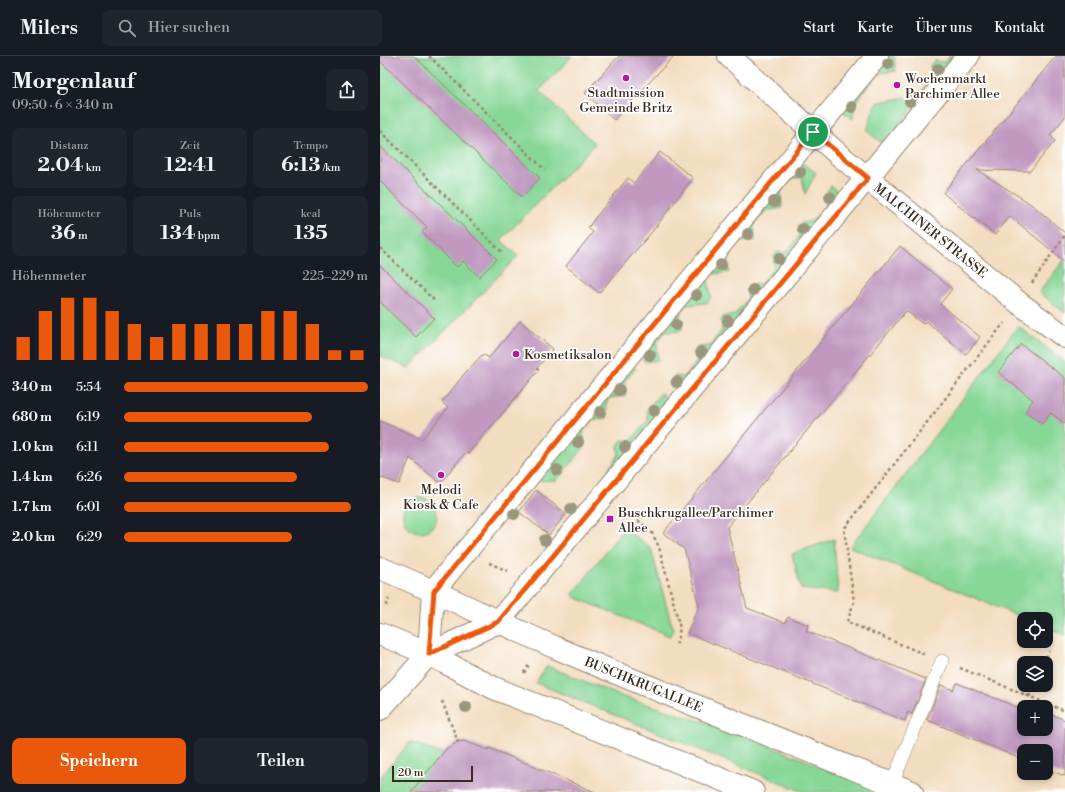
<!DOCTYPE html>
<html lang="de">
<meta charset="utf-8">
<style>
:root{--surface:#171b24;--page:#20242c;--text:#f1f3f6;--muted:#9ea1a6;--line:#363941;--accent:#ea580c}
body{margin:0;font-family:"Libre Bodoni",serif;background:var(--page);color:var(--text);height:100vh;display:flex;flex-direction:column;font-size:15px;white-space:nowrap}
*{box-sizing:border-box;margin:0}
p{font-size:13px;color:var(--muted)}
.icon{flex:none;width:22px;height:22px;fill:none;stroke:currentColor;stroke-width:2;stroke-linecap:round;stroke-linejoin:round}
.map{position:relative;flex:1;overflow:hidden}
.drawer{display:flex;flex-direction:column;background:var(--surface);width:380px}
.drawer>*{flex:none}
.controls{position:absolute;left:637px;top:556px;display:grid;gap:8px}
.controls a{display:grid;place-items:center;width:36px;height:36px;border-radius:8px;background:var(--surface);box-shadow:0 2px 6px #0003;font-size:20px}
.scale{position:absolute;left:12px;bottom:10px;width:81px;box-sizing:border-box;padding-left:4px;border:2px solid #3b2a1e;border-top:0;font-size:11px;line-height:14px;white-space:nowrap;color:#3b2a1e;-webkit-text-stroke:3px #fff;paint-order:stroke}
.pin{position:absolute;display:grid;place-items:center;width:34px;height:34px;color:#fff;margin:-17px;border:2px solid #fff;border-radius:50%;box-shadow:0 1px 4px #0007}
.round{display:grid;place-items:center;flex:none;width:42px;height:42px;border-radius:8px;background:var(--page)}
.head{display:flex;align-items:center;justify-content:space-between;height:68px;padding:0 12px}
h1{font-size:22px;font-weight:700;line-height:30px}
.figures{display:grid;grid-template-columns:repeat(3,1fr);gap:6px;height:68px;padding:4px 12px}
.figures div{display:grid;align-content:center;border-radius:8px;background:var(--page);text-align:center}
.figures b{font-size:20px;font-weight:700}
.figures small{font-size:11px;font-weight:400}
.figures p{font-size:11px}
.chart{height:112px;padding:8px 12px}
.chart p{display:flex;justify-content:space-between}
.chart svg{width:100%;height:72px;margin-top:4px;stroke:var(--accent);stroke-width:6}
.action{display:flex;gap:8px;margin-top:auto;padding:8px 12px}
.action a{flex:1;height:46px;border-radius:8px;background:var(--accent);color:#fff;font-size:16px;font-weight:700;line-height:46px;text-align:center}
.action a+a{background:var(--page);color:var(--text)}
ul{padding:0 12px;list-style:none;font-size:13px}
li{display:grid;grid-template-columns:64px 48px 1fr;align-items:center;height:30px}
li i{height:10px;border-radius:5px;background:var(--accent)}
header{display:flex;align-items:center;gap:24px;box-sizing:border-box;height:56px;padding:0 20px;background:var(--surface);border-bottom:1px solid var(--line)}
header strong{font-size:19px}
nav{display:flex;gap:22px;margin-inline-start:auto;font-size:14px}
.search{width:280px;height:36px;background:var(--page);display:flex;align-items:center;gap:10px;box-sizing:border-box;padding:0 14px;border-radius:8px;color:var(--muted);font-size:15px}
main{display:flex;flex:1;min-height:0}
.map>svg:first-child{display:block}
.green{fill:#87d797;stroke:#61805a}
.building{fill:#c098c0}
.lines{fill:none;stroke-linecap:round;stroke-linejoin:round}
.service-casing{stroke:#97846f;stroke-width:14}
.minor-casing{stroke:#97846f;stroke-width:24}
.tertiary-casing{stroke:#97846f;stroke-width:24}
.secondary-casing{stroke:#97846f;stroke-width:24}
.path{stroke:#97846f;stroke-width:2.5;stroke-dasharray:3 3;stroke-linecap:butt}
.service{stroke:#fff;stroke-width:13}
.minor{stroke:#fff;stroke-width:22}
.tertiary{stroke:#fff;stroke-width:22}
.secondary{stroke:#fff;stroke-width:22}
.tree{fill:#9a977b}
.route-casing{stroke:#fff;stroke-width:8}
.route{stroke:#ea580c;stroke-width:5}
.poi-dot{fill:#b5179e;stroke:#fff;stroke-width:1.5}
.labels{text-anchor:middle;stroke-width:3.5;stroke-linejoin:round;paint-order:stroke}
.poi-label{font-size:13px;fill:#3b2a1e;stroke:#fff;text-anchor:start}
.street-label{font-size:13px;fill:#3b2a1e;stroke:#fff}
</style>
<header>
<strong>Milers</strong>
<div class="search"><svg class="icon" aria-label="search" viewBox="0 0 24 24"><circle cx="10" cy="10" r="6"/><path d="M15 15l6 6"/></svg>Hier suchen</div>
<nav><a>Start</a><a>Karte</a><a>Über uns</a><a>Kontakt</a></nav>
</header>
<main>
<section class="drawer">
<div class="head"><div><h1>Morgenlauf</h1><p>09:50 · 6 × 340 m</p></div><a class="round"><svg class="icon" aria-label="share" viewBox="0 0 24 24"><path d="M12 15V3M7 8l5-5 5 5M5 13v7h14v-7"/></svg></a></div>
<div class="figures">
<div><p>Distanz</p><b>2.04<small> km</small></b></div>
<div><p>Zeit</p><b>12:41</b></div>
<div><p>Tempo</p><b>6:13<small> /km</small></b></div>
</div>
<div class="figures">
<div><p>Höhenmeter</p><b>36<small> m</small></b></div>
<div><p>Puls</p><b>134<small> bpm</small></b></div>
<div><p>kcal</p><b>135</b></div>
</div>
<div class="chart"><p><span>Höhenmeter</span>225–229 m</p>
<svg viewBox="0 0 160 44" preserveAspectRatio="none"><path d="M5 44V30M15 44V14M25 44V6M35 44V6M45 44V14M55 44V22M65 44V30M75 44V22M85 44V22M95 44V22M105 44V22M115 44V14M125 44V14M135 44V22M145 44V38M155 44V38"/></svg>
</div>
<ul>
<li><b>340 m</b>5:54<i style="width:100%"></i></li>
<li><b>680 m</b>6:19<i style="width:77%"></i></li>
<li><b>1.0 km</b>6:11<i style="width:84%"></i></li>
<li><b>1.4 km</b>6:26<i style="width:71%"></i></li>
<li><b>1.7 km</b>6:01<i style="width:93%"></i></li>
<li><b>2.0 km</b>6:29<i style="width:69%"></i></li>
</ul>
<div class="action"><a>Speichern</a><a>Teilen</a></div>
</section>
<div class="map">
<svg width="685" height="736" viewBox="0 0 685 736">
<rect width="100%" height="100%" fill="#fff"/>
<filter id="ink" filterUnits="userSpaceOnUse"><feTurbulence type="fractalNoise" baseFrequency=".025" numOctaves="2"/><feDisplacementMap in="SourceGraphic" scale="8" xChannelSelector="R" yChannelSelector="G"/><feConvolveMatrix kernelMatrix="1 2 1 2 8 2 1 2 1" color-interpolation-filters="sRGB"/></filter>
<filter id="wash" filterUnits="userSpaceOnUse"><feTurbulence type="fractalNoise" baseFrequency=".012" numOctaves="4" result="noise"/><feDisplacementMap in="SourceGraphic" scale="16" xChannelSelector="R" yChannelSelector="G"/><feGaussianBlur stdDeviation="0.9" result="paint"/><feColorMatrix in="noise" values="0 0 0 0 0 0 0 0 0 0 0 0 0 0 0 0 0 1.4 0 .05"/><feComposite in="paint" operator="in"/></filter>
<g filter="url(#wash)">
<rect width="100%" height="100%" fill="#f3ddc0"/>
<g class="green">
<path d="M0,0h192l-33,35 56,53 -94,96 17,16 -109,112 -29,-12z"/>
<path d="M508,0h6l2,15 -16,2 -25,29 -2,17 -11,-8z"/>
<path d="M570,0h6l-73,88 -16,-13 7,-23 5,-6 39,-7 16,-19 -4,-11 4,-4 11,1z"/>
<path d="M420,105l16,12 -11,21 -3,-17 -11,2 -10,11 1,18 -16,3 -12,13 1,16 -17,2 -11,13 2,17 -16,2 -5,5 3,18 -4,6 -20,2 -7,8 2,18 -17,1 -8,10 1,18 -13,2 -6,-6z"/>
<path d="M451,130l10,8 -164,198 -9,-8 7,-8 9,1 13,-16 -2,-10 3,-4 11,-1 13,-16 -1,-10 3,-4 11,-1 13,-16 -1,-11 3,-3 11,-1 13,-16 -1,-11 4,-5 9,1 13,-16 -1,-10 3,-4 11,-2 13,-14 1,-14z"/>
<path d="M685,203v54l-26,-21z"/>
<path d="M638,270l47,36v273l-19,-8v-8h-20l-176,-72z"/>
<path d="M252,309l4,4 -12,13 1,14 -15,2 -4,6 1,14 -15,3 -9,11 2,14 -28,34 -22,1z"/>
<path d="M281,337l9,8 -61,73v-6l10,-13 -1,-10 4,-5 9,1 17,-21 -1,-11z"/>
<circle cx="40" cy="459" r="17"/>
<path d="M244,472l27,20 22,82 -3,6 -96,-39 -1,-3z"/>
<path d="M454,483l4,54 -37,-4 -9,-35z"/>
<path d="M167,610l74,30 108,34 157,62h-82l-268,-109z"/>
<path d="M30,686l33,12 -28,34 -4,-3 -6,7h-25v-14z"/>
</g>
<g id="blocks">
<g class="building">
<path d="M0,0h34l126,122 -18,19 -142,-136z"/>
<path d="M239,0h55l-60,64 -29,-27z"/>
<path d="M676,0h9v61l-15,18 5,6 -25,30 -53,-1 54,34 34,29v29l-55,-46 -15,19 -52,-42z"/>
<path d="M0,90l117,113 -18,18 -16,-16 -6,6 -35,-35 5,-5 -47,-46z"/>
<path d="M280,96l33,26 -42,55 -52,60 -33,-27 27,-34 -5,-4 7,-10 33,-40 6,5z"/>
<path d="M520,190l52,43 -12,15 40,33 -14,17 -40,-33 -3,3 -17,-13 -179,216 20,81 38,15 3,-6 20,8 -2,6 120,48 -14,35 -4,-2 -3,9 -218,-88 12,-27 -15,-57 -21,-16z"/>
<path d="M0,209l54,53 -18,19 -36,-35z"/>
<path d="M140,265l33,28 -16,19 2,2 -71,84 -2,-2 -26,31 -30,-25 -11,26 -19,-7v-56l42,18 26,-31 -6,-6 24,-30 17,-18 6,4z"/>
<path d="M641,288l44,34v46l-14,-11 -9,11 -17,-13 8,-11 -35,-28z"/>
<path d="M156,434l30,24 -17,21 -30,-23z"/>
<path d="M577,627l67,27v19h22v-17l19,8v56l-19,-7v-18h-22v9l-97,-40 14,-35 12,5z"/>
<path d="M84,685l24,9 1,-2 106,44h-184l36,-44 11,-6z"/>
</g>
</g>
</g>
<g filter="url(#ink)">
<use href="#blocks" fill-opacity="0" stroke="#97846f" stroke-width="1"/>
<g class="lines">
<defs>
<path id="service" d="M512,728l50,-123"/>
<g id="minor">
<path d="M349,0l109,98 181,149 46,34"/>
<path d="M49,598l4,-63"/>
<path d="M0,653l49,-55 69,-32"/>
</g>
<g id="tertiary">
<path d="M53,535l444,-535"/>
<path d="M118,566l470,-566"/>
</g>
<g id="secondary">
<path d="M0,512c61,25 119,55 179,81 117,50 235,96 353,143"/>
<path d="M0,578l49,20 65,34 259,104"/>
</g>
</defs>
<use href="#service" class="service-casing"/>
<use href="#minor" class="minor-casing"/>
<use href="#tertiary" class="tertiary-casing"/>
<use href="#secondary" class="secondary-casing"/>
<g class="path">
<path d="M49,0l116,114"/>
<path d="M0,75l123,122"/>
<path d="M0,192l55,53"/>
<path d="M652,227l33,-48"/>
<path d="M244,453l27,22 8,16 21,81 -4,19"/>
<path d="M109,507l19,8"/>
<path d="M6,550l3,-7"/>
<path d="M544,598l-77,-32 7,-20 -10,-73 160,-206"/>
<path d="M664,607l5,-12"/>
<path d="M580,612l105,43"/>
<path d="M144,617l6,-10"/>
<path d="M649,641l5,-12"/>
<path d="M62,645l16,41"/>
</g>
<use href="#service" class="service"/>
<use href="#minor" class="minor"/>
<use href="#tertiary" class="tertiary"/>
<use href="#secondary" class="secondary"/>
</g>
<g class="tree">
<circle cx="508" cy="8" r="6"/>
<circle cx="558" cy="13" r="6"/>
<circle cx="530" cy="45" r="6"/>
<circle cx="472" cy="51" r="6"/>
<circle cx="420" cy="116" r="6"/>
<circle cx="450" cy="141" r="6"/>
<circle cx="394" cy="146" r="6"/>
<circle cx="423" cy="173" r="6"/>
<circle cx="368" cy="178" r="6"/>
<circle cx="399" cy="203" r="6"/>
<circle cx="341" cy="209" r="6"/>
<circle cx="373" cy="234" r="6"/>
<circle cx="316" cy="239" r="6"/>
<circle cx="348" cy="265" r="6"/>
<circle cx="296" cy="269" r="6"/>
<circle cx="321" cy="296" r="6"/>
<circle cx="270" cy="299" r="6"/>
<circle cx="297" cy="326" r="6"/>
<circle cx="239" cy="334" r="6"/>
<circle cx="274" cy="355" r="6"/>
<circle cx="220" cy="356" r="6"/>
<circle cx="198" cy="386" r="6"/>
<circle cx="245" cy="391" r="6"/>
<circle cx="177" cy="414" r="6"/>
<circle cx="191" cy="453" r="6"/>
<circle cx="134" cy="458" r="6"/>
<circle cx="165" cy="484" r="6"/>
<circle cx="86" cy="651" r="6"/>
</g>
</g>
<g class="lines" filter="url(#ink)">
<defs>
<path id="route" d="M433,76l55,46 -370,444 -69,32 5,-63z"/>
</defs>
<use href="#route" class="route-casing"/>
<use href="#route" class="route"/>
</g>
<g class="poi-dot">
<circle cx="246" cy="22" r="4"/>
<circle cx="517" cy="29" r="4"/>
<circle cx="136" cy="298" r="4"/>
<circle cx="61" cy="419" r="4"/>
<rect x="226" y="459" width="8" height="8" rx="2"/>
</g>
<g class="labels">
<g class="poi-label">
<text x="525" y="27">Wochenmarkt<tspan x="525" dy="15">Parchimer Allee</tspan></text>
<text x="246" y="41" text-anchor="middle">Stadtmission<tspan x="246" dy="15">Gemeinde Britz</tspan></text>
<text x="144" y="303">Kosmetiksalon</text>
<text x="61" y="438" text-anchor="middle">Melodi<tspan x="61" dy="15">Kiosk &amp; Cafe</tspan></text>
<text x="238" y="461">Buschkrugallee/Parchimer<tspan x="238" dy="15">Allee</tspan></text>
</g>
<g class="street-label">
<text transform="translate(551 174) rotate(39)" y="5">MALCHINER STRASSE</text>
<text transform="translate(264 628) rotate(22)" y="5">BUSCHKRUGALLEE</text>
</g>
</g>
</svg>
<div class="controls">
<a><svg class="icon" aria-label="locate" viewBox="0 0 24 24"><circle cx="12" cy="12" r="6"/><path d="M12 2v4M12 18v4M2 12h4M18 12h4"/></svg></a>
<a><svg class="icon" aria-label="layers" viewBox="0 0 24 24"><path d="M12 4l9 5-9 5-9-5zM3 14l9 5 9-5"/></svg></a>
<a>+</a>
<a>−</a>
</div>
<div class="scale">20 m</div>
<div class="pin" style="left:433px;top:76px;background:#1e9e55"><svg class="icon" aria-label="arrive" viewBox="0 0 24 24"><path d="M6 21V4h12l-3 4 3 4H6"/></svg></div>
</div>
</main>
